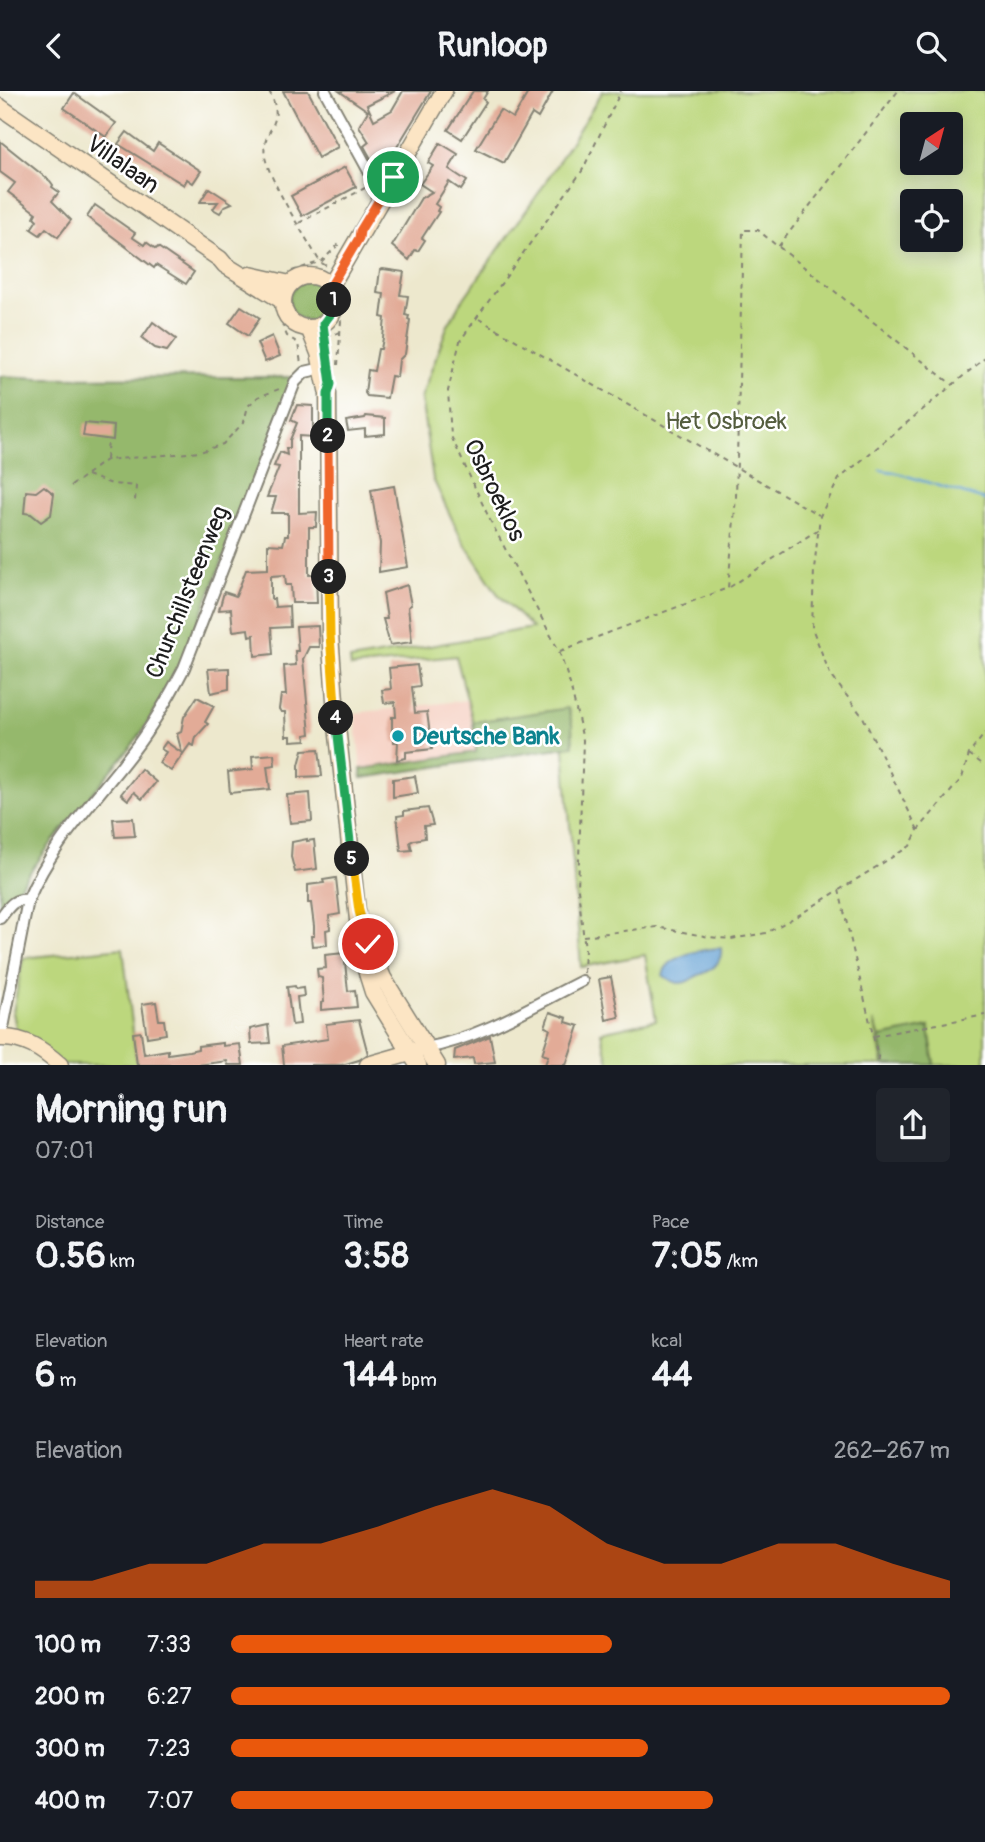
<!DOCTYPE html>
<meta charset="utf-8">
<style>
:root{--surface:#171b24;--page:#20242c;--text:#f1f3f6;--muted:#9ea1a6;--accent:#ea580c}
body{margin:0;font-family:Pangolin,sans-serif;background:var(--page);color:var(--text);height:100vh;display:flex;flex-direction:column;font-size:26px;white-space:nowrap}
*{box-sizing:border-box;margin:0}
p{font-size:23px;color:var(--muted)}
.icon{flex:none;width:38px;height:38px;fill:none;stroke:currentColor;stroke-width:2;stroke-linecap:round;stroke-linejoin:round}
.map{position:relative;height:974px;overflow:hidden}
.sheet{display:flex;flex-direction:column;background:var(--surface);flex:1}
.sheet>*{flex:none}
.needle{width:46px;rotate:36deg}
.fabs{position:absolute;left:900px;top:21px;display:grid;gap:14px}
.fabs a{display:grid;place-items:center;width:63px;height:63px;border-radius:7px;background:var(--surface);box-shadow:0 4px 18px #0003;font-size:35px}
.pin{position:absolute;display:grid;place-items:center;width:60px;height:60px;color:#fff;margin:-30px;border:4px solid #fff;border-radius:50%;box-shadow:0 2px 7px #0007}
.km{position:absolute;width:35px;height:35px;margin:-18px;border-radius:50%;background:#222;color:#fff;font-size:19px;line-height:35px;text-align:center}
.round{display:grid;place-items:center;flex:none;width:74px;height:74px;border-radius:7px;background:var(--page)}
.headline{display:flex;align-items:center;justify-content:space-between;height:119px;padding:0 35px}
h1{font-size:38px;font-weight:700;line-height:52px}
.stats{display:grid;grid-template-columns:repeat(3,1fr);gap:10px;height:119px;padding:7px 35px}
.stats div{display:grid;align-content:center}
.stats b{font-size:35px;font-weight:700}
.stats small{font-size:19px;font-weight:400}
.stats p{font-size:19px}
.chart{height:196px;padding:14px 35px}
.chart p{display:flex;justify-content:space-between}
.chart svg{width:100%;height:126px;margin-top:7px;fill:var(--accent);opacity:.7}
ul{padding:0 35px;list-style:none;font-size:23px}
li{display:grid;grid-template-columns:112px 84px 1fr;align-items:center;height:52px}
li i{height:18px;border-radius:9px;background:var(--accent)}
header{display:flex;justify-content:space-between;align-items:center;height:91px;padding:0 35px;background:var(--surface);font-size:32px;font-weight:700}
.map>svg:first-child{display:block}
.built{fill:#f6d2c4}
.green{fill:#bcd77d;stroke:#6c7a4c;stroke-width:2;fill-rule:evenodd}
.forest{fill:#95b86c;stroke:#586a44;stroke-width:2}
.water{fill:#609fd2;stroke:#3e5e77;stroke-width:2}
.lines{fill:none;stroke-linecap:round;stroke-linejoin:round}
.stream{stroke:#609fd2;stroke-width:2.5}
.building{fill:#e2ab97}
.street-casing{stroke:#848274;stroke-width:14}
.secondary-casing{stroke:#848274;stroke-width:19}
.path{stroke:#848274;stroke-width:2;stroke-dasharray:5 5;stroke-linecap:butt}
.street{stroke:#fff;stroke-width:10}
.secondary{stroke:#fce5c4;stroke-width:16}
.split-1-casing{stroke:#fff;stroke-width:14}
.split-2-casing{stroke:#fff;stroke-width:14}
.split-3-casing{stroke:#fff;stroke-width:14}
.split-4-casing{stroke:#fff;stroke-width:14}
.split-5-casing{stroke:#fff;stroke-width:14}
.split-6-casing{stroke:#fff;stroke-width:14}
.split-1{stroke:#f0652b;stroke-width:9}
.split-2{stroke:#22a559;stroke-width:9}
.split-3{stroke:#f0652b;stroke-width:9}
.split-4{stroke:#f5b400;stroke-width:9}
.split-5{stroke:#22a559;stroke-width:9}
.split-6{stroke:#f5b400;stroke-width:9}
.culture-dot{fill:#0f9aa8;stroke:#fff;stroke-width:2.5}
.labels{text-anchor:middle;stroke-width:5;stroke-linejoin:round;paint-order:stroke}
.street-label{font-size:24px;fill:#1c1c1c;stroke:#fff}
.park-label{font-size:24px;fill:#545d3e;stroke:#fff}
.culture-label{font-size:24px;font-weight:bold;fill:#0d838f;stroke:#fff;text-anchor:start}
</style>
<header><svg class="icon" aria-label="back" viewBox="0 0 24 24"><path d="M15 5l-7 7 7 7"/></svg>Runloop<svg class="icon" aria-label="search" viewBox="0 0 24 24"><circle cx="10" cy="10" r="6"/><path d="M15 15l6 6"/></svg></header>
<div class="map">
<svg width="985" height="974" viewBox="0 0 985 974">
<rect width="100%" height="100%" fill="#fff"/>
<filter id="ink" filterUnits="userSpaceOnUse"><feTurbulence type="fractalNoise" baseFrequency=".0143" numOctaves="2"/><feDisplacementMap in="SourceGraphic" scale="14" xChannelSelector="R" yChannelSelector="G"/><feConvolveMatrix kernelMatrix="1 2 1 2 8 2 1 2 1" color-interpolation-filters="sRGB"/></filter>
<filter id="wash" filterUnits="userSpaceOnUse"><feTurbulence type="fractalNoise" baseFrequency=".00686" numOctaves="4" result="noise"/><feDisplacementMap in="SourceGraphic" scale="28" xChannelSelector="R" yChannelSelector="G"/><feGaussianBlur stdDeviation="1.57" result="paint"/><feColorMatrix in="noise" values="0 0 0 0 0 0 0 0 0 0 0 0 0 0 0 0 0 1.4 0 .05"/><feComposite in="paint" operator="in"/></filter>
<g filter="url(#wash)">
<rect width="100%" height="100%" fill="#ede8cd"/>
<path class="built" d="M468,609l8,52 -115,17 -6,-56z"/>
<g class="green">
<path d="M603,0h382v974h-51l-5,-38 -44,38 -5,-28 -6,-16 9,44h-273l-9,-33 55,-12 -11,-65 -64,12 -20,-257 -88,12 -17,-66 -105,11 -1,-7 182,-32 -35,-35 -36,-55 -28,-59 -12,-81 26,-71 15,-26 78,-110zM912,33h38v39h-38zM912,110h38v39h-38z"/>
<path d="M123,857l14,117h-77l-42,-26 -5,-27 10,-54z"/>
</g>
<g class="forest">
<circle cx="309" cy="210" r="20"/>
<path d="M0,285l40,2 255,-1 -114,289 -35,60 -16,22 -77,93 -53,72z"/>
<path d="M568,617l4,16 1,22 -211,32 -1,-9 115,-17 -3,-30z"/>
<path d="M929,936l5,38h-49l-5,-28z"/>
</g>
<path class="water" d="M721,857c2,14 -9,23 -22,27 -7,3 -12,9 -21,8 -5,-1 -11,-5 -15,-7 2,-21 41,-27 58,-28z"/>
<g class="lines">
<path class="stream" d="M880,379l14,2 91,28"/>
</g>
<g id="blocks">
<g class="building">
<path d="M283,0h25l30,56 -20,11z"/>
<path d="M339,0h56l-28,14 7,15 18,-10 11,-19h28l-51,84 -16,-29 5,-4 -10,-16 9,-15z"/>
<path d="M473,0h15l-5,8 3,3 -24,37 -14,-9z"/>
<path d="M529,0h24l-15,27 -6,-4 -28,49 -28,-14 24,-39 13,8z"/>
<path d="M74,2l42,30 -10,14 -42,-29z"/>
<path d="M127,41l26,19 5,-8 43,28 -8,12 -6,-4 -3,6 -66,-41z"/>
<path d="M0,50l50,40 3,4 -1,2 7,5 -7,9 19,19 -13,17 -12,-9 -6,7 -9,-6 6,-9 -3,-3 2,-4 -28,-21 7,-9 -15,-11z"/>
<path d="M440,52l18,11 -9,15 18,12 -6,9 -12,-8 -14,22 4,3 -2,4 2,1 -17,26 3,2 -7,11 -3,-1 -6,10 -17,-14 29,-48 11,-6 -12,-8 13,-18 -5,-3z"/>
<path d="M345,76l11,20 -54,29 -11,-20z"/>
<path d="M209,97l23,15 -7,3 -5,7 -7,-4 5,-7h-18z"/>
<path d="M95,114l40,28 -3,4 12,8 2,-3 10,7 2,-2 36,25 -8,12 -30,-19 -2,3 -67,-51z"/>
<path d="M383,178l21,3 -4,23 8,1 -3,19 4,1 -1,3 2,1 -5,34 -6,6 -2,17 -6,-1 -4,22 -20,-2 -2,-3 3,-23 6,1 4,-22h3l2,-11 2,-20 -4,-1 3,-23 -7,-1 3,-23z"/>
<path d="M241,215l19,12 -12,18 -19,-13z"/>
<path d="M153,231l23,17 -9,12 -12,-3 -13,-10z"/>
<path d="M272,245l8,20 -15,6 -8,-19z"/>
<path d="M297,314l16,1v31l-14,-1v77l18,-1 -1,15h-7v48h7l1,28h-25l-1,-18h-5l-1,-10 -14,1v23h3l1,8 14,-1 1,21 -19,1 2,26 -18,2 -1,-21 -5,1 -1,-7 -15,2 -2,-22 -12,1 5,-18 12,4 10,-26 22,-1v-25l15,1 2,-9h3v-23h-17l5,-16h-9l12,-30 -5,-1 6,-14 7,3 -1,-7h4v-8l7,-17 -6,-3z"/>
<path d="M366,325l19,2v16l-20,2v-7l-17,2 -2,-10 19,-3z"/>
<path d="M85,332l29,3 -1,14 -30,-4z"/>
<path d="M44,395l10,8 -3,21 -10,7 -10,-8 -7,-1 2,-22 10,1z"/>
<path d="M394,395l14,81 -29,5 1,-29 -9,-53z"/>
<path d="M407,494l4,20 -3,2 4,35 -22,3 -7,-26h4l-4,-26z"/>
<path d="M318,535l1,21h-10l-6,12 7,75 -5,1 1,5 -15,1v-5h-5l-1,-24h-4l-2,-3 2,-14h5l-2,-29 12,-1 -1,-14h3l-2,-24z"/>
<path d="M417,574l3,21 -8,1 3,26 12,-1 5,37 -26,3v6l-9,2 1,-18h-4l-2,-13v-12h4l-1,-15 -11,1 -2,-13 9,-1 -2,-21z"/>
<path d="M229,577v21l-18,4 -3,-24z"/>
<path d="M197,606l17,9 -9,16 3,2 -12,13 -2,9 -4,-2 -19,27 -12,-8 7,-11 -5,-3 5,-7 16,11 -5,-19 4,-2 3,-15z"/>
<path d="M319,658l3,27 -23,1v-12l4,-15z"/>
<path d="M274,663l1,11 -8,1 3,23 -40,4 -2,-21 25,-3 -1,-13z"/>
<path d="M141,678l15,13 -14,17 -8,-7 -6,8 -7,-6z"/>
<path d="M415,685l3,17 -25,4v-18z"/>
<path d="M310,702l2,28 -22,2 -3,-28z"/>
<path d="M428,717l5,17 -9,1 1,12 -11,2 -4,2 2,8 -11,1 -4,-35 7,-1v-4z"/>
<path d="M133,727l2,18 -20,1 -2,-18z"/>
<path d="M307,748v2l7,-1 3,29 -22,3 -4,-15 1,-15z"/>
<path d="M336,787l4,36 -11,2 1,13 -4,1 1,15 -15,1 -1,-10h3v-10l-3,-23h-3v-18l16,-2 -1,-3z"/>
<path d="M344,862l4,38 7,-1 2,17 -36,3v-7l3,-1 -2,-24 -4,-1 -1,-8 9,-1 -1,-13z"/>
<path d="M611,886l8,40 -13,3 -7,-41z"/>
<path d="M295,895l1,3 7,-1 1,8 -7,1 3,27 -8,1 -5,-38z"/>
<path d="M156,911l3,18h5l2,14 -19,3 -5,-33z"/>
<path d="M550,921l17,6 -1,4 13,4 -13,39h-21l3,-9 -6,-2 8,-25 -5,-2z"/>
<path d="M359,929l9,34 -9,6 -17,5h-58l-2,-19 46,-7 -2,-15z"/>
<path d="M268,934l2,18 -19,1 -1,-15z"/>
<path d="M141,941l3,22 24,-4v4l21,-3 9,-2v-3l25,-3v3l17,-2 3,21h-15l-1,-4 -29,4h-61l-4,-32z"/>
<path d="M490,945l5,26 -21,2 -1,-6 -19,2 1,-10z"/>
</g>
</g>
</g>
<g filter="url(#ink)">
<use href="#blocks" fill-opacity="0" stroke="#848274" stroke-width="2"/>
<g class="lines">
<defs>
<g id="street">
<path d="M325,0l51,93 9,6"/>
<path d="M0,827c9,-11 13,-20 28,-18"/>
<path d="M1,947l27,-138c24,-58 68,-100 105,-149 20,-26 36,-54 51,-83l111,-286 10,-10 22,-5"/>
<path d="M426,957c55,-10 106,-42 156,-67"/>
</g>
<g id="secondary">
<path d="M0,16l220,152 5,6 58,36"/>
<path d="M250,184l40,9"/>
<circle cx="309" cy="211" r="26"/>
<path d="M330,196l114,-196"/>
<path d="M309,237l10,25 9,41 2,240 7,92 25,231 11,35 45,73"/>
<path d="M366,845l17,42 54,87"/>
<path d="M0,947c24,-1 42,11 60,27"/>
<path d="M368,974l49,-14"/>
</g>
</defs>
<use href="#street" class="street-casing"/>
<use href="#secondary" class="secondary-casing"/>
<g class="path">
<path d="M269,0c19,36 -9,36 -4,66 6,27 40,79 55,105l8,5"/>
<path d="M299,132l66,-35"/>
<path d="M779,156l171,136"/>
<path d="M292,180l30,-10 18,-18"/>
<path d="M278,223l9,22 11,7 3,21"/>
<path d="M479,228l340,196"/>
<path d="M326,245l15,-4"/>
<path d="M338,274l5,-75"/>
<path d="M106,368l2,-18"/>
<path d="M87,384l25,9 24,2 -1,15"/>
<path d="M71,395l35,-26 94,-8 23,-8 21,-22 4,-16 10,-9 24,-9"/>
<path d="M730,496l89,-58"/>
<path d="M560,560l168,-63 8,-91 7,-267h15l20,17 120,-156"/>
<path d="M969,663l16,12"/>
<path d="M918,739l-55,-113 -33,-43 -18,-46 2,-59 6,-53 19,-37 146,-121"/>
<path d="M839,799l41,175"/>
<path d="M583,845l74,-9 52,10 22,2 35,-6 33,-18 111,-69 8,-16 44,-52 7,-24 16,-21"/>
<path d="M584,882l1,-24 -7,-60 5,-149 -13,-56 -11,-33 -69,-131 -39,-84 -3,-45 12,-50 122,-170 39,-80"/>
<path d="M874,945l111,-21"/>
</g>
<use href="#street" class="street"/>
<use href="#secondary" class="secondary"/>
</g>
</g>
<g class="lines" filter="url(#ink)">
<defs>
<path id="split-1" d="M334,209l-4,-13 29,-49 1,-7 33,-54"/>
<path id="split-2" d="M328,345v-42l3,-10 -8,-60 10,-13 1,-11"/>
<path id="split-3" d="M328,345l1,141"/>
<path id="split-4" d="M329,486l1,58 6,83"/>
<path id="split-5" d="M336,627l16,141"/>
<path id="split-6" d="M352,768l7,52 9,33"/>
</defs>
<use href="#split-1" class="split-1-casing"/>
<use href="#split-2" class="split-2-casing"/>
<use href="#split-3" class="split-3-casing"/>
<use href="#split-4" class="split-4-casing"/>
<use href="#split-5" class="split-5-casing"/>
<use href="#split-6" class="split-6-casing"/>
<use href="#split-1" class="split-1"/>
<use href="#split-2" class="split-2"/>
<use href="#split-3" class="split-3"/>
<use href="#split-4" class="split-4"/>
<use href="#split-5" class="split-5"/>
<use href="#split-6" class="split-6"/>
</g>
<circle class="culture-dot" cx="398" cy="645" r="7"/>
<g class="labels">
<g class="street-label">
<text transform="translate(123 73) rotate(35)" y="8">Villalaan</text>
<text transform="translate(495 399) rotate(64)" y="8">Osbroeklos</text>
<text transform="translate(187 501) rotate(-68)" y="8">Churchillsteenweg</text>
</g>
<g class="park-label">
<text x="726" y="338">Het Osbroek</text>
</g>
<g class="culture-label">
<text x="412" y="653">Deutsche Bank</text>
</g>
</g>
</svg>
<div class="fabs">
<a><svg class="needle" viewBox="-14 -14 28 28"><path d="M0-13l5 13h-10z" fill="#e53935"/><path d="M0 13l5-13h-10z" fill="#9ea1a6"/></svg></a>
<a><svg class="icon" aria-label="locate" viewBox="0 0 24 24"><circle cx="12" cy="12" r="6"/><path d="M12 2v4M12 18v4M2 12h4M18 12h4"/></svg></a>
</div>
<div class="pin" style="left:393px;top:86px;background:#1e9e55"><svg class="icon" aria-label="arrive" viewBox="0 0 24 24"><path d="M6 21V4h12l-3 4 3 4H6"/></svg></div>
<div class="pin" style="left:368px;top:853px;background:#d93025"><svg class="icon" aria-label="check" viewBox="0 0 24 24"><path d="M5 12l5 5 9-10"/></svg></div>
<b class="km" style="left:334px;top:209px">1</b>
<b class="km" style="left:328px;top:345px">2</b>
<b class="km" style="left:329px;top:486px">3</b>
<b class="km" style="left:336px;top:627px">4</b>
<b class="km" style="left:352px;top:768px">5</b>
</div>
<section class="sheet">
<div class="headline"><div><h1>Morning run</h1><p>07:01</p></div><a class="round"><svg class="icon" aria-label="share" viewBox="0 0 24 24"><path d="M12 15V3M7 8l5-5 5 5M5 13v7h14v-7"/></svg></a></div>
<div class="stats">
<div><p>Distance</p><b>0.56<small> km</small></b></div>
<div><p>Time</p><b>3:58</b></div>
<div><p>Pace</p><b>7:05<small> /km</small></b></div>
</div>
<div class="stats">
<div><p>Elevation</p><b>6<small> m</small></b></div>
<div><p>Heart rate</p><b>144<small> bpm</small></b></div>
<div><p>kcal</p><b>44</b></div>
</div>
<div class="chart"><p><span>Elevation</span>262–267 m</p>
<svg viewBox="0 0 160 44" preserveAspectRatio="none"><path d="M0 44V38L10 38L20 32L30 32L40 25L50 25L60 19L70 12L80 6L90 12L100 25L110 32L120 32L130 25L140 25L150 32L160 38V44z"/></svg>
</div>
<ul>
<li><b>100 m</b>7:33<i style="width:53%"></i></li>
<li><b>200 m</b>6:27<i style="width:100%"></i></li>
<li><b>300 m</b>7:23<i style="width:58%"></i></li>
<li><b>400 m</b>7:07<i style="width:67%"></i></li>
</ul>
</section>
